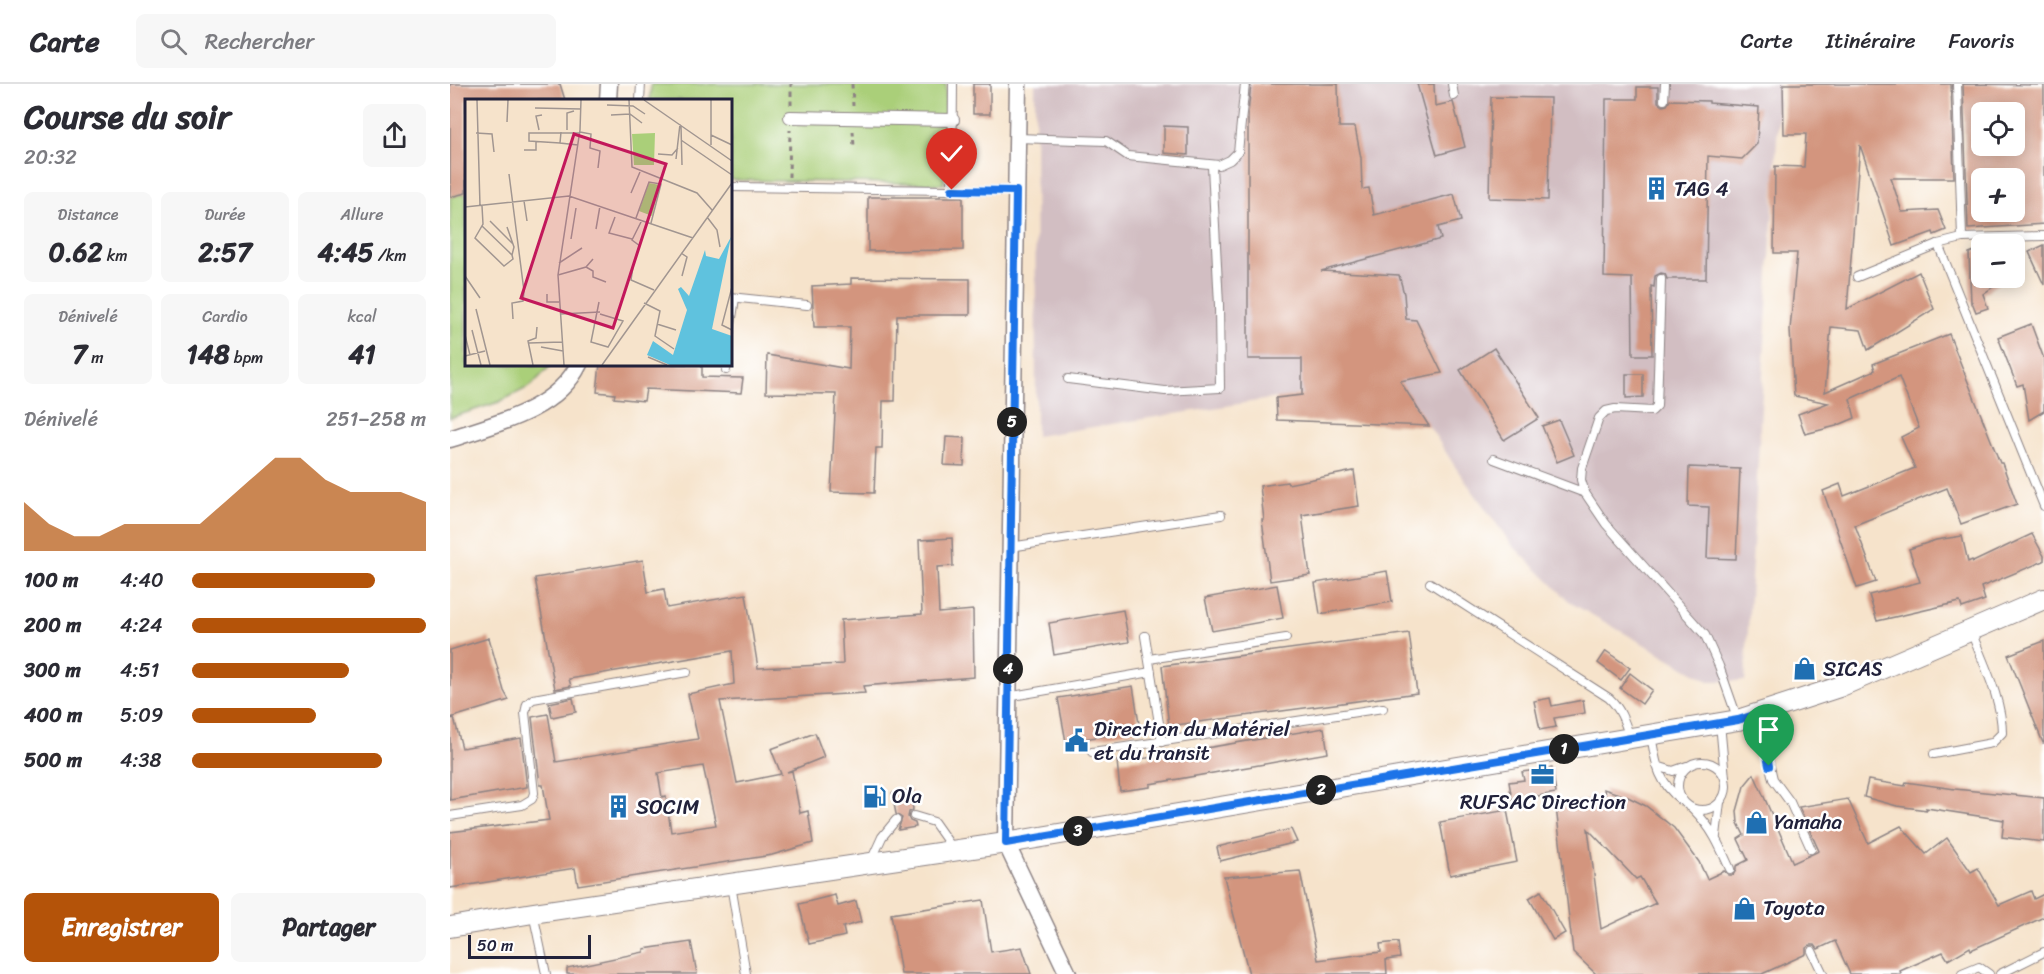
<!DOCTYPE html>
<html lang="fr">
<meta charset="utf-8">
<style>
:root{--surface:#fff;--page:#f7f7f7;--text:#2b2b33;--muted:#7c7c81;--line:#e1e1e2;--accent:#b45309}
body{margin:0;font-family:Sriracha,sans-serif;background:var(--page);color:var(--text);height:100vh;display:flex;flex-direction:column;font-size:22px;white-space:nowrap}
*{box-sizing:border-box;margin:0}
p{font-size:20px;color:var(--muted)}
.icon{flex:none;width:33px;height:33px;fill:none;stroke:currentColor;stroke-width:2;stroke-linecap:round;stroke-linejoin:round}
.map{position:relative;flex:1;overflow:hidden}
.side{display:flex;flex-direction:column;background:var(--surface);width:450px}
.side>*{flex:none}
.controls{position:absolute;left:1521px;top:18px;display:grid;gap:12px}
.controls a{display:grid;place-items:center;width:54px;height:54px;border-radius:9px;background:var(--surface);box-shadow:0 3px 15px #0003;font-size:30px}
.scale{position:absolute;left:18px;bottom:15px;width:123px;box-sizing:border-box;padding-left:6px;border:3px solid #22223b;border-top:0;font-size:16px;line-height:21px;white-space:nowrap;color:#22223b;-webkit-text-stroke:4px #fff;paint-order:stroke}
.pin{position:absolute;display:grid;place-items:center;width:51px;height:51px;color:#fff;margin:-62px -26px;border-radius:50% 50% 50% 0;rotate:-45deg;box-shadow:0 0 6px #0007}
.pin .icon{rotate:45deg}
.km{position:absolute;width:30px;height:30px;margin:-15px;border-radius:50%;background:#222;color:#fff;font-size:16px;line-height:30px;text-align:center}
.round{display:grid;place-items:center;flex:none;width:63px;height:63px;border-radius:9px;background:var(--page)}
.overview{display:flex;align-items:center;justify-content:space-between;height:102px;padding:0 24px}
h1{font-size:33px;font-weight:700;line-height:45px}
.stats{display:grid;grid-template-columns:repeat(3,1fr);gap:9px;height:102px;padding:6px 24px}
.stats div{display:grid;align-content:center;border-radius:9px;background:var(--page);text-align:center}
.stats b{font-size:26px;font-weight:700}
.stats small{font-size:16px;font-weight:400}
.stats p{font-size:16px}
.chart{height:168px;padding:12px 24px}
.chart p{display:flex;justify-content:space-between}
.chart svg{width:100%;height:108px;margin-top:6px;fill:var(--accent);opacity:.7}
.cta{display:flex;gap:12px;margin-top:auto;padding:12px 24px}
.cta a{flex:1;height:69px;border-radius:9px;background:var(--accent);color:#fff;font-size:24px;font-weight:700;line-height:69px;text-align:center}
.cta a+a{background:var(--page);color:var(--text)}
ul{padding:0 24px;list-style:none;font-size:20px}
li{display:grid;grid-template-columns:96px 72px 1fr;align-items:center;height:45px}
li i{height:15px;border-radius:8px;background:var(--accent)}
header{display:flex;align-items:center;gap:36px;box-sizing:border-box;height:84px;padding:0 30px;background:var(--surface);border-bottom:2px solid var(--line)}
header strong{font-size:28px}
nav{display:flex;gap:33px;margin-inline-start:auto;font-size:21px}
.search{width:420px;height:54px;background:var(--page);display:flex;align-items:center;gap:15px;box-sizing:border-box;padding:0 21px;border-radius:9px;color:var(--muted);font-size:22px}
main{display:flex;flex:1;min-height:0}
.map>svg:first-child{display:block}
.industrial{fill:#d2bec2}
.green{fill:#aacf79;stroke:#66785a;stroke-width:1.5}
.building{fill:#d3957e;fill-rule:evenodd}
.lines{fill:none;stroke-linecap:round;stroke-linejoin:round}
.service-casing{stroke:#8c8283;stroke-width:10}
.pedestrian-casing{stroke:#8c8283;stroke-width:14}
.minor-casing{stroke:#8c8283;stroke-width:19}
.tertiary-casing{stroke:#8c8283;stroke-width:22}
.path{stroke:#8c8283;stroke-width:3;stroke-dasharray:4.5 4.5;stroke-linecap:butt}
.service{stroke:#fff;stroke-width:8}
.pedestrian{stroke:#fff;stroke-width:12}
.minor{stroke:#fff;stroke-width:16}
.tertiary{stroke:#fff;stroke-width:20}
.route-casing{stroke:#fff;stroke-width:12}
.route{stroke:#1a73e8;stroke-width:8}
.labels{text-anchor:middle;stroke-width:5;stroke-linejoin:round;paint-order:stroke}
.poi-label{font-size:21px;fill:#22223b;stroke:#fff;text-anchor:start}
.inset-road{fill:none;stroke:#a19691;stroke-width:1.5}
.view{fill:#c2185b;fill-opacity:0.15;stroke:#c2185b;stroke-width:3}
.inset-edge{fill:none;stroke:#22223b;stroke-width:3}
</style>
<header>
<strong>Carte</strong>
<div class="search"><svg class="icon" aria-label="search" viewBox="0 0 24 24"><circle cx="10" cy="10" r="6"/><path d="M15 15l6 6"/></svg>Rechercher</div>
<nav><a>Carte</a><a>Itinéraire</a><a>Favoris</a></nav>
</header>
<main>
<section class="side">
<div class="overview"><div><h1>Course du soir</h1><p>20:32</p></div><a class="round"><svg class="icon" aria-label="share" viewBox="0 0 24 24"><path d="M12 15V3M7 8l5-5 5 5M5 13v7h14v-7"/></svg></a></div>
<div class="stats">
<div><p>Distance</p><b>0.62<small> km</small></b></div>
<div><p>Durée</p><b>2:57</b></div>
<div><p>Allure</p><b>4:45<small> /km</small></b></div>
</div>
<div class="stats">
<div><p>Dénivelé</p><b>7<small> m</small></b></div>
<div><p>Cardio</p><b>148<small> bpm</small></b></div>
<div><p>kcal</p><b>41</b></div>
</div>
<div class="chart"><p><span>Dénivelé</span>251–258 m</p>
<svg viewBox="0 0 160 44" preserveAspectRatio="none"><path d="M0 44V24L10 33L20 38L30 38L40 33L50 33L60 33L70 33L80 24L90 15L100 6L110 6L120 15L130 20L140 20L150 20L160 24V44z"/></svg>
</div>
<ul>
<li><b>100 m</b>4:40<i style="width:78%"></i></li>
<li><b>200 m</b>4:24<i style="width:100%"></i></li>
<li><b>300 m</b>4:51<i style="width:67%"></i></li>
<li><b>400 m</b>5:09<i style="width:53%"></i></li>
<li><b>500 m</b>4:38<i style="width:81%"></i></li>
</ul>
<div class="cta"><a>Enregistrer</a><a>Partager</a></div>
</section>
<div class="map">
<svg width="1594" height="890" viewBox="0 0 1594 890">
<rect width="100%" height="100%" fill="#fff"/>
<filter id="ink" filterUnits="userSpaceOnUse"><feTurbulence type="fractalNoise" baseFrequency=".0167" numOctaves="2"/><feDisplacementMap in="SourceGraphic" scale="12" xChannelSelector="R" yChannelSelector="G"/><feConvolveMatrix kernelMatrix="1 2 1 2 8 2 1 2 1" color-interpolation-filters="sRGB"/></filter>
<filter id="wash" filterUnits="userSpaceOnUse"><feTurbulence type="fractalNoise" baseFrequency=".008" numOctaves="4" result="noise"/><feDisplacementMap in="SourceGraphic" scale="24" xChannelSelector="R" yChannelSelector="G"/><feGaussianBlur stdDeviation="1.35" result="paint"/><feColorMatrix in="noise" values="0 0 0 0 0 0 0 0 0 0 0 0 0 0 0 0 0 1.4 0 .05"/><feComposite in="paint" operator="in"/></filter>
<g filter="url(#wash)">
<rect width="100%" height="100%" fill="#f6e3cb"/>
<path class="industrial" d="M585,0h743v37l-33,560h-36l-138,-78 -59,-58 -54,-74 -58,-90 -124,17 -240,38z"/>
<g class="green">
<path d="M201,0h295l-2,100 -213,-4 -1,-80h-80z"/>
<path d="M16,109v171l85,1 -20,21 -32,16 -49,16v-221z"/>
</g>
<g id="blocks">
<g class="building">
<path d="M0,0h110l5,16h-99v93l-16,4z"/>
<rect x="523" y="0" width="17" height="30"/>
<path d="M801,0h87l1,43h16l6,31 1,31 7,-1 5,27 80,-21 7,27 -23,6 3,12 -120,32 78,4 5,19 2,25 10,1 26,53 -42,8 29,45 -152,-6 -1,-22 26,-3v-36h-54v-245z"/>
<path d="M967,0h17l1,22 18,-4 12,45 -28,8z"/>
<path d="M1333,0h168l3,94h-63l11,34 36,-2 8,20 -12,5 -1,-3 -39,14 -34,-101 -13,164 72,-37 15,37 -66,41 -7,-20 -30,-3 -6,65 50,-22 -2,-6 76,-30 51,129h2l15,41 -56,20 -14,-36 -92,37 21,57 -19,6 -34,-97 17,-7 4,12 71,-28 -14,-31 18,-9 -20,-51 -49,22 5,19 -19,8 -31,8 -7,-20 30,-11 -34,-7 -4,-66 7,-77h-23l1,-87 29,1 2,-33h-22z"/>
<path d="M1513,0l81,1v139l-76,5zM1532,28h32v34h-32zM1532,94h32v34h-32z"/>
<path d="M1187,3h21v15l5,4 4,-1 3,-5 39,1v2l50,4 -2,37 -15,15 -34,-3 -2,123h-39l-2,-5 -4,-1 -6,3 -1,11 -3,-1 1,69h-19l-1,-77 -28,-1 2,-178h31z"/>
<path d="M1041,13l59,1 -2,102 -59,-2z"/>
<path d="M714,42l24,1v28l-24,-2z"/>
<path d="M418,113h95v53l-95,1z"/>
<path d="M1594,161v40l-15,-33z"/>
<path d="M1532,164v30h24l-23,16 5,14 -12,4 -4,-10 -1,1 -2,-50z"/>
<path d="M401,194l119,1v36h-73l-2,86h-12l-1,47h-6l-2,45 -43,-1 5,-98 -70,-1 1,-38 82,14 1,-42h-36l-2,-41 39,-2z"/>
<path d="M1581,240l13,35v52l-15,9 -6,-36 -6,2 -19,-49z"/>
<path d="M1044,264l45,70 -35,22 -44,-70z"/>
<path d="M150,280h102v13l41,1 -2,15 -95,-4 -2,12 -30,-3 1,-4 -18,-2z"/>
<path d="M1176,290h17v23l-17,1z"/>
<path d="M1109,336l15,35 -17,7 -15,-36z"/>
<path d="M496,353l19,1 -1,28 -20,-1z"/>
<path d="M1239,383l51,2 -4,90 -29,-1 2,-51 -21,-1z"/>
<path d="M904,387l5,35 -57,9 8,60 -40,6 -8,-61h2l-4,-34 27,-4 1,2z"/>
<path d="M1582,450l12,22v5l-63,26 4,13 -23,8 -2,-6 -83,19 -8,-26 51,-13 -11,-33 27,-9 26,-4 6,26 4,-2 1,2z"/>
<path d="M502,454l1,28 -16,1 2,46 34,-3 1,67 -111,9 2,7 -145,8 17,82 44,-9 -10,-25 44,-16 9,24 -37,15 5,-1 8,42 8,-2 5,32 -41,12 -194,30 -3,-17 -125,20v-56l99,-12 -6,-35h-3l-8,-68 16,-3 8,48 142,-23 -10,-45 46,-10 -2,-33 -163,28 2,7 -16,3 -20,-111 108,-18 5,32 16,-3 3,19 79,-14 12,74 85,-4 -2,-44 81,-6 -3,-74zM253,682l13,59 -45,7 -5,-36 -4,1 -4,-24z"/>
<path d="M937,487l5,31 -72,12 -5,-31z"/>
<path d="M827,501l6,33 -71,13 -7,-33z"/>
<path d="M673,526l6,32 -75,13 -5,-32z"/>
<path d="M959,549l8,60 -248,33 -7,-60z"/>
<path d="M39,554l15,53 5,9 -59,18v-68z"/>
<path d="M1594,557v102h-1l-35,-88z"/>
<path d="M1156,567l24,17 -9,12 -23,-17z"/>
<path d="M1180,589l22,17 -10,14 -22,-16z"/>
<path d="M683,602l7,44 -74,12 -8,-44z"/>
<path d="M123,614l3,14 -24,5 -3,-14z"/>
<path d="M1100,614l2,8 31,-6 2,13 -31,5 2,9 -16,3 -6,-29z"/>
<path d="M4,634l8,30 59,-10 6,49 -77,13v-81z"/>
<path d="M874,644l4,25 -178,31v3l-30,4 -3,-30 30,-3z"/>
<path d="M1102,684l4,25 -44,7 -3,-18 15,-2 -2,-8z"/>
<path d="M1304,690l39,89 26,-12 -20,-44 49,-8 20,44 33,-17 25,28 21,-16 24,34 7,-4 21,37 32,-14 3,8 10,-5v23l-73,33 -1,-3 -22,13 -5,-8 -43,19 1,3h-51l-15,-33 -17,8 -3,-4h-5l-4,3v6l-44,20h-166l-23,-22 -17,-145 49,-11 -1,-7 24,8 18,9 28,22 25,34 8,17 17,-8 5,4h4l3,-5v-4l12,-6 -10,-21 6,-4 -6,-12 -1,-12 7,-25zM1138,745l48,50 4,-2 16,26 -55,26z"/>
<path d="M1418,696l37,6 1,-4 49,7 89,9v44l-42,-5 2,-17 -78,-12 1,2 -30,-4 -33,-9z"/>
<path d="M461,706l2,20 -4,2 -1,5 2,4 5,2 1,4 -18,3 4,-12 -6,-4 -4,-21z"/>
<path d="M1057,726l10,52 -67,13 -10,-53z"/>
<path d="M841,745l6,13 -77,19 -3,-14z"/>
<path d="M850,787l18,89 63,-8 -1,-8 18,-2 2,16 -14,2 1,14h-138l-25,-97z"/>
<path d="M1091,807l24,42 -12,7 -24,-42z"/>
<path d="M385,811l3,11 18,-5 5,21 -18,5 2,9 -36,8 -10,-40z"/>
<path d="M533,816l8,52 31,-5 9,27h-130l-10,-60z"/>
<path d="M241,858l6,32h-130v-6l77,-16v-3z"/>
</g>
</g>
</g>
<g filter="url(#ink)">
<use href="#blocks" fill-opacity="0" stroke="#8c8283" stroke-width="1.5"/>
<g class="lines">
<defs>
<g id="service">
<path d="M1002,0l2,12"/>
<path d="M1507,0l5,154"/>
<path d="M190,16l1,-16"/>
<path d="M1214,16l1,-16"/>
<path d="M567,54l89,3 22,15 91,9 11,-5 8,-8 7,-68"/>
<path d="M280,103l286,4"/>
<path d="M502,106l1,-106"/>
<path d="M1488,160l106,262"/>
<path d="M1407,193l81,-33 24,-6 82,-2"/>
<path d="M1211,195l-4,127 -5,5 -37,-2 -9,2 -7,7 -17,50 -1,12 4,13 21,31 99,111 14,31 19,54"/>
<path d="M280,213l77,8"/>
<path d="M280,247l5,-33"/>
<path d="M276,286l1,-6"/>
<path d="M618,295l97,12 55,-3 -1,-83 -7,-139"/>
<path d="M1044,375l91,34"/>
<path d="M560,463l211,-32"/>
<path d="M980,499l179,115c12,11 16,25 21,40"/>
<path d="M695,552l17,106"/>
<path d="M699,575l137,-21"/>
<path d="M557,613l144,-25"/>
<path d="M1304,631l11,30 8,34 17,23 21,47"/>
<path d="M1270,639l5,55"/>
<path d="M1201,651c5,28 6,46 30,65"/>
<path d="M642,668l291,-44"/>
<path d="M1484,670l58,-11 10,-10c0,-34 -19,-70 -31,-102"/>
<circle cx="1252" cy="702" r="24"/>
<path d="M1207,682l16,5 14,-5"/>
<path d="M1243,725c19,19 26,35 37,60"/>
<path d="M0,732l72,-11 10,-6 2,-6 -9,-80 2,-9 6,-5 154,-27"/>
<path d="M464,732l20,6 19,27"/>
<path d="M1266,752l4,-34"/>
<path d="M421,777l11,-24 14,-17"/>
<path d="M281,801l15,89"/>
<path d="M83,829l13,61"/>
<path d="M1362,867l11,23"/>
<path d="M1512,890l17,-7 10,7"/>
<path d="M1550,890l44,-22"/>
</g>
<path id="pedestrian" d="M340,33l163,3"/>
<g id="minor">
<path d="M568,0l-12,759 62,131"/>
<path d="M158,16l1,-16"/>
<path d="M0,355c45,-15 106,-28 129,-75"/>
</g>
<path id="tertiary" d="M0,843l83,-14 473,-70 732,-123 101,-33 205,-88"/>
</defs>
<use href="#service" class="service-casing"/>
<use href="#pedestrian" class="pedestrian-casing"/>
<use href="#minor" class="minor-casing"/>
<use href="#tertiary" class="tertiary-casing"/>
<g class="path">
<path d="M402,0l1,22"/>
<path d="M341,21v-21"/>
<path d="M403,47l1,16"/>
<path d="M339,93l1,-47"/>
</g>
<use href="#service" class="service"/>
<use href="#pedestrian" class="pedestrian"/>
<use href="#minor" class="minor"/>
<use href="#tertiary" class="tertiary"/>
</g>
</g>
<g class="lines" filter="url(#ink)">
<defs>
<path id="route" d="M502,106l64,1 -10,652 732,-123 16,-5 11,30 4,21"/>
</defs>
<use href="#route" class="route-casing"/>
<use href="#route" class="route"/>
</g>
<defs>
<symbol id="building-bare" viewBox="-9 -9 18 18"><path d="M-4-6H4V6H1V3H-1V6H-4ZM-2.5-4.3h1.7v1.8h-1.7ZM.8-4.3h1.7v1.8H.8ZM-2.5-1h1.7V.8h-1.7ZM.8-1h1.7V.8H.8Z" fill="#1f6fb2" stroke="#fff" stroke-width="2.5" paint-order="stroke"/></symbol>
<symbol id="shop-bare" viewBox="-9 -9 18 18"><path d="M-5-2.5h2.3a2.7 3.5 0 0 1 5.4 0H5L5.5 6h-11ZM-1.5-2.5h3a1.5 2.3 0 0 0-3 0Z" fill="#1f6fb2" stroke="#fff" stroke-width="2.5" paint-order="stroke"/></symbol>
<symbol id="civic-bare" viewBox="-9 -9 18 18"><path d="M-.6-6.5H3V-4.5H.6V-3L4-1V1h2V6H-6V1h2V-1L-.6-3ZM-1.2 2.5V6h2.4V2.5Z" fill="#1f6fb2" stroke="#fff" stroke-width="2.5" paint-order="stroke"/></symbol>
<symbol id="office-bare" viewBox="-9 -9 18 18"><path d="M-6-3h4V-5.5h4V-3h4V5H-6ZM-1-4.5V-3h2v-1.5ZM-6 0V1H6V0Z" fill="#1f6fb2" stroke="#fff" stroke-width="2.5" paint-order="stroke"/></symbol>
<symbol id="fuel-bare" viewBox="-9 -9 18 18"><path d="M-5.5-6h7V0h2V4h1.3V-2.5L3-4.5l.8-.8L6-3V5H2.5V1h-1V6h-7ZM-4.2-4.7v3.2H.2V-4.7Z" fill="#1f6fb2" stroke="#fff" stroke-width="2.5" paint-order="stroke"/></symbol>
</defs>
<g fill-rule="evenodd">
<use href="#building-bare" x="1190" y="88" width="33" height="33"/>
<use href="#shop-bare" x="1338" y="568" width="33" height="33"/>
<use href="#civic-bare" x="610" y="640" width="33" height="33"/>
<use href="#office-bare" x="1076" y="674" width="33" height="33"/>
<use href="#fuel-bare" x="408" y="696" width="33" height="33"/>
<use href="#building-bare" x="152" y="706" width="33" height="33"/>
<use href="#shop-bare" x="1290" y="722" width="33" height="33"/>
<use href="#shop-bare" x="1278" y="808" width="33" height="33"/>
</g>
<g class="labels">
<g class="poi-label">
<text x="1224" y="112">TAG 4</text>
<text x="1373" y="592">SICAS</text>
<text x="644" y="652">Direction du Matériel<tspan x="644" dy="24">et du transit</tspan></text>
<text x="442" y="719">Ola</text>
<text x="1093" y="725" text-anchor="middle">RUFSAC Direction</text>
<text x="186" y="730">SOCIM</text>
<text x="1324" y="745">Yamaha</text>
<text x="1313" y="831">Toyota</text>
</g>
</g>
<g transform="translate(15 15)">
<rect width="267" height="267" fill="#f6e3cb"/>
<path d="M190,34l-1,32h-20l-2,-31zM184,84l11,2 -8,31 -13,-5z" fill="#aacf79"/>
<path d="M266,138l-19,92 20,7v29h-62l-23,-10 6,-14 20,14 14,-45 -9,-21 3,-2 8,9 16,-46 1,6 13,3z" fill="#5fc2de"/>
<path class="inset-road" d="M12,1l3,106M164,1l3,67 65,26 15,17M179,1l88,61M246,1v45M142,6l26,1 12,8M70,9l46,1M146,16l19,-1 12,9M42,23l1,-22M216,27l1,39M74,31l-3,-14 6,-1M102,31v-17l7,-2M96,33l-1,11 18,2M115,33l11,2 -1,14 10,3 -2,17M11,34l16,1 2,18M246,36l21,10M216,41l51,35M95,44l-31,-2v-8h51M59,51h12v-8M193,55l14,1 6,-7M211,60l4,-35M44,75l15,117 -1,10 -11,2 1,16M166,94l9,-21M59,102l3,20M17,107l1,18 -8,14 29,28 9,-7 -1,-4M0,108l104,-11 124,42M150,118l-6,16 23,6M242,118l10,13 3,17M171,119l13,-36 12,2 -10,39M25,122l23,23M17,127l30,29 2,-8 -7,-20M131,130l4,-23M106,140l5,-31M175,147l-8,-6 10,-20M216,154l6,4 -5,19M94,164l23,-15M121,168l7,4v6l13,5M168,168l-2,13 23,10M93,176l28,-8 7,-8M0,177l15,22M267,188l-10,38 10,5M82,195v8h12M134,203l-8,40 17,5 15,-26 -23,-7M179,204l16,8 -5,25 19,13M11,210l14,56M95,215l40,-2M192,225l19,6M7,231l9,35M0,236l5,20M64,244l33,-1M76,248l22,4M0,257l20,-5M183,258l19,8M68,266l-5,-24 8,-3 1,-11M99,266l-6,-90 22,-145 1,-30M137,266l130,-182"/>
<path class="view" d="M109,35l92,30 -53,164 -92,-30z"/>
<rect width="267" height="267" class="inset-edge"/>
</g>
</svg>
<div class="controls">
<a><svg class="icon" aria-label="locate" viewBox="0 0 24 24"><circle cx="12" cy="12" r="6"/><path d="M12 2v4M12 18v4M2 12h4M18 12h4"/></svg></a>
<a>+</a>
<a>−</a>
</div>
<div class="scale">50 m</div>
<div class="pin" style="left:1319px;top:682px;background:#1e9e55"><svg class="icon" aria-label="arrive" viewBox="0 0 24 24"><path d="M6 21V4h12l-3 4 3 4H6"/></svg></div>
<div class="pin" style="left:502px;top:106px;background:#d93025"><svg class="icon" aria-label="check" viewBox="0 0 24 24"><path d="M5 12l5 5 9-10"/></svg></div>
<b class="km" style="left:1114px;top:665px">1</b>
<b class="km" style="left:871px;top:706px">2</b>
<b class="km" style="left:628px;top:747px">3</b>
<b class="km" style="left:558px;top:585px">4</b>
<b class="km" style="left:562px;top:338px">5</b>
</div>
</main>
